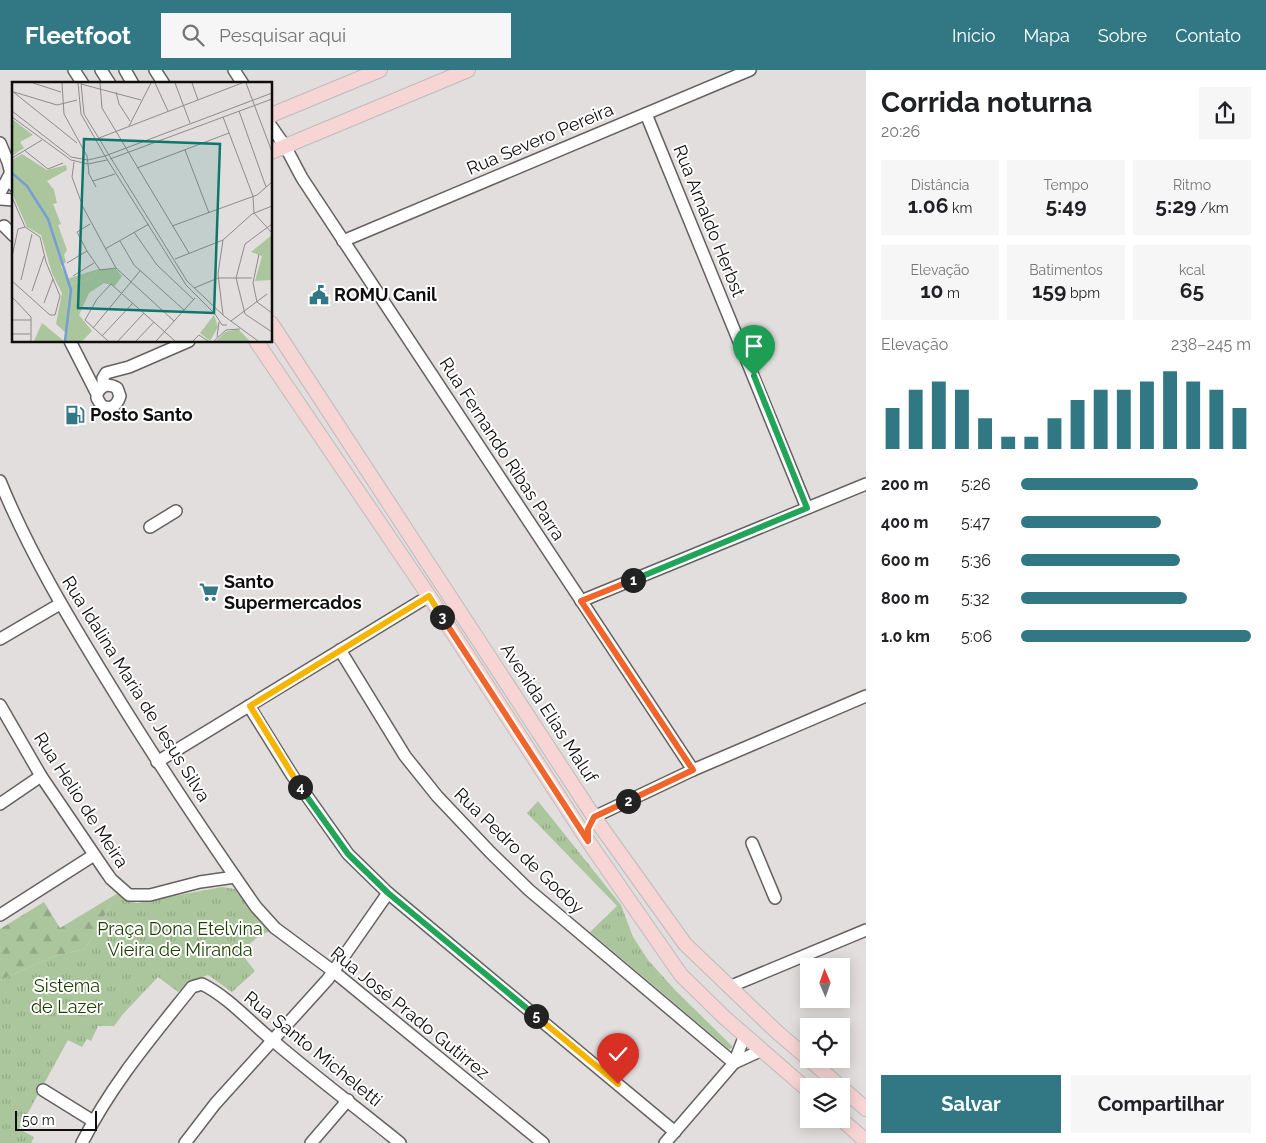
<!DOCTYPE html>
<html lang="pt">
<meta charset="utf-8">
<style>
:root{--surface:#fff;--page:#f6f6f6;--text:#202124;--muted:#757577;--accent:#327884}
body{margin:0;font-family:Raleway,sans-serif;background:var(--page);color:var(--text);height:100vh;display:flex;flex-direction:column;font-size:19px;white-space:nowrap}
*{box-sizing:border-box;margin:0}
p{font-size:16px;color:var(--muted)}
.icon{flex:none;width:28px;height:28px;fill:none;stroke:currentColor;stroke-width:2;stroke-linecap:round;stroke-linejoin:round}
.map{position:relative;flex:1;overflow:hidden}
.side{display:flex;flex-direction:column;background:var(--surface);width:400px}
.side>*{flex:none}
.needle{width:32px;rotate:358deg}
.tools{position:absolute;left:800px;top:888px;display:grid;gap:10px}
.tools a{display:grid;place-items:center;width:50px;height:50px;border-radius:0px;background:var(--surface);box-shadow:0 2px 12px #0003;font-size:25px}
.scale{position:absolute;left:15px;bottom:12px;width:82px;box-sizing:border-box;padding-left:5px;border:2px solid #0f0e0e;border-top:0;font-size:14px;line-height:18px;white-space:nowrap;color:#0f0e0e;-webkit-text-stroke:4px #fff;paint-order:stroke}
.pin{position:absolute;display:grid;place-items:center;width:42px;height:42px;color:#fff;margin:-51px -21px;border-radius:50% 50% 50% 0;rotate:-45deg;box-shadow:0 0 5px #0007}
.pin .icon{rotate:45deg}
.km{position:absolute;width:25px;height:25px;margin:-12px;border-radius:50%;background:#222;color:#fff;font-size:14px;line-height:25px;text-align:center}
.round{display:grid;place-items:center;flex:none;width:52px;height:52px;border-radius:0px;background:var(--page)}
.summary{display:flex;align-items:center;justify-content:space-between;height:85px;padding:0 15px}
h1{font-size:28px;font-weight:700;line-height:38px}
.metrics{display:grid;grid-template-columns:repeat(3,1fr);gap:8px;height:85px;padding:5px 15px}
.metrics div{display:grid;align-content:center;border-radius:0px;background:var(--page);text-align:center}
.metrics b{font-size:21px;font-weight:700}
.metrics small{font-size:14px;font-weight:400}
.metrics p{font-size:14px}
.chart{height:140px;padding:10px 15px}
.chart p{display:flex;justify-content:space-between}
.chart svg{width:100%;height:90px;margin-top:5px;stroke:var(--accent);stroke-width:6}
.action{display:flex;gap:10px;margin-top:auto;padding:10px 15px}
.action a{flex:1;height:58px;border-radius:0px;background:var(--accent);color:#fff;font-size:20px;font-weight:700;line-height:58px;text-align:center}
.action a+a{background:var(--page);color:var(--text)}
ul{padding:0 15px;list-style:none;font-size:16px}
li{display:grid;grid-template-columns:80px 60px 1fr;align-items:center;height:38px}
li i{height:12px;border-radius:6px;background:var(--accent)}
header{display:flex;align-items:center;gap:30px;box-sizing:border-box;height:70px;padding:0 25px;background:var(--accent);color:#fff}
header strong{font-size:24px}
nav{display:flex;gap:28px;margin-inline-start:auto;font-size:18px}
.search{width:350px;height:45px;background:var(--page);display:flex;align-items:center;gap:12px;box-sizing:border-box;padding:0 18px;border-radius:0px;color:var(--muted);font-size:19px}
main{display:flex;flex:1;min-height:0}
.map>svg:first-child{display:block}
.grass{fill:url(#grass-tufts)}
.forest{fill:url(#forest-firs)}
.lines{fill:none;stroke-linecap:round;stroke-linejoin:round}
.minor-casing{stroke:#646160;stroke-width:14}
.major-casing{stroke:#bcbcbc;stroke-width:16}
.minor{stroke:#fff;stroke-width:11}
.major{stroke:#f7d5d4;stroke-width:14}
.split-1-casing{stroke:#fff;stroke-width:10}
.split-2-casing{stroke:#fff;stroke-width:10}
.split-3-casing{stroke:#fff;stroke-width:10}
.split-4-casing{stroke:#fff;stroke-width:10}
.split-5-casing{stroke:#fff;stroke-width:10}
.split-6-casing{stroke:#fff;stroke-width:10}
.split-1{stroke:#22a559;stroke-width:6}
.split-2{stroke:#f0652b;stroke-width:6}
.split-3{stroke:#f0652b;stroke-width:6}
.split-4{stroke:#f5b400;stroke-width:6}
.split-5{stroke:#22a559;stroke-width:6}
.split-6{stroke:#f5b400;stroke-width:6}
.labels{text-anchor:middle;stroke-width:4;stroke-linejoin:round;paint-order:stroke}
.street-label{font-size:18px;fill:#0f0e0e;stroke:#fff}
.poi-label{font-size:18px;font-weight:bold;fill:#0f0e0e;stroke:#fff;text-anchor:start}
.park-label{font-size:18px;fill:#1c3f00;stroke:#fff}
.inset-river{fill:none;stroke:#759ed4;stroke-width:2.5}
.inset-road{fill:none;stroke:#8e8b8a;stroke-width:1}
.view{fill:#0f766e;fill-opacity:0.15;stroke:#0f766e;stroke-width:2.5}
.inset-edge{fill:none;stroke:#0f0e0e;stroke-width:2.5}
</style>
<header>
<strong>Fleetfoot</strong>
<div class="search"><svg class="icon" aria-label="search" viewBox="0 0 24 24"><circle cx="10" cy="10" r="6"/><path d="M15 15l6 6"/></svg>Pesquisar aqui</div>
<nav><a>Início</a><a>Mapa</a><a>Sobre</a><a>Contato</a></nav>
</header>
<main>
<div class="map">
<svg width="866" height="1073" viewBox="0 0 866 1073">
<defs>
<pattern id="grass-tufts" width="24" height="20" patternUnits="userSpaceOnUse" patternTransform="scale(1.25)"><rect width="24" height="20" fill="#abc59d"/><path d="M3 7l-1-3M5 7V3M7 7l1-3M15 17l-1-3M17 17v-4M19 17l1-3" fill="none" stroke="#92a886"/></pattern>
<pattern id="forest-firs" width="22" height="20" patternUnits="userSpaceOnUse" patternTransform="scale(1.25)"><rect width="22" height="20" fill="#abc59d"/><path d="M5 1l3.5 6h-7zM16 11l3.5 6h-7z" fill="#92a886"/></pattern>
</defs>
<rect width="100%" height="100%" fill="#e2dedd"/>
<g class="grass">
<path d="M538,731l83,104 12,32 15,23 28,31 56,55v2l-3,1 -139,-117 27,-26 -90,-93z"/>
<path d="M222,817l13,2 36,42 -11,4 -20,17 15,19 -23,21 -24,-17 -16,6 -14,11 -20,-15 -35,37 -9,12h-16l-7,15 -4,-2 -5,8 -14,-7 -49,89 15,8 -3,6h-31v-163l55,-24 30,-7 33,-56 8,7 11,3z"/>
</g>
<path class="forest" d="M118,823l-33,56 -30,7 -55,24v-51l44,-27 16,26z"/>
<g class="lines">
<defs>
<g id="minor">
<path d="M74,0l9,14"/>
<path d="M101,0l9,14"/>
<path d="M125,0l8,14"/>
<path d="M155,0l9,14"/>
<path d="M234,0l9,14"/>
<path d="M646,44l161,394"/>
<path d="M271,56l14,20 17,32 391,592"/>
<path d="M0,73l8,19 6,24"/>
<path d="M0,123l11,-21"/>
<path d="M0,129l14,1"/>
<path d="M4,156l10,10"/>
<path d="M343,171l407,-171"/>
<path d="M70,271l27,53v4l4,7c9,6 16,1 19,-9l-3,-8c-9,-5 -16,-3 -20,6"/>
<path d="M103,316v-8l3,-5 23,-6 60,-26"/>
<path d="M0,411c29,71 68,136 108,201 47,77 97,152 148,225l19,21 58,43 210,172"/>
<path d="M150,457l26,-16"/>
<path d="M581,531l285,-117"/>
<path d="M0,569l60,-35"/>
<path d="M340,580l65,106 32,40 53,56 39,38 205,173"/>
<path d="M0,635l41,71 63,93 7,10 18,16h21l50,-13 35,-5"/>
<path d="M249,636l43,69 56,79 40,39 287,239"/>
<path d="M157,692l272,-166"/>
<path d="M0,734l41,-28"/>
<path d="M594,747l99,-47 173,-74"/>
<path d="M752,773l23,55"/>
<path d="M0,845l94,-60"/>
<path d="M729,917l137,-57"/>
<path d="M734,993l28,-13"/>
<path d="M43,1020l50,31"/>
<path d="M82,1073c29,-58 70,-106 110,-156l10,-3c26,13 47,37 69,55 42,36 86,69 129,104"/>
<path d="M185,1073l30,-39 113,-125 60,-86"/>
<path d="M311,1073l37,-43"/>
<path d="M665,1073l69,-80 11,-28"/>
</g>
<g id="major">
<path d="M271,45l109,-45"/>
<path d="M271,82l197,-82"/>
<path d="M271,253l323,494 91,127 92,88 63,54"/>
<path d="M256,271l173,255 159,245 93,134 44,43 84,73"/>
<path d="M841,1017l25,22"/>
<path d="M841,1049l25,22"/>
</g>
</defs>
<use href="#minor" class="minor-casing"/>
<use href="#major" class="major-casing"/>
<use href="#minor" class="minor"/>
<use href="#major" class="major"/>
</g>
<g class="lines">
<defs>
<path id="split-1" d="M633,510l174,-72 -53,-132"/>
<path id="split-2" d="M628,731l65,-31 -112,-169 52,-21"/>
<path id="split-3" d="M442,547l146,224v-12l6,-12 34,-16"/>
<path id="split-4" d="M300,717l-50,-81 179,-110 13,21"/>
<path id="split-5" d="M300,717l48,67 40,39 148,123"/>
<path id="split-6" d="M536,946l82,68"/>
</defs>
<use href="#split-1" class="split-1-casing"/>
<use href="#split-2" class="split-2-casing"/>
<use href="#split-3" class="split-3-casing"/>
<use href="#split-4" class="split-4-casing"/>
<use href="#split-5" class="split-5-casing"/>
<use href="#split-6" class="split-6-casing"/>
<use href="#split-1" class="split-1"/>
<use href="#split-2" class="split-2"/>
<use href="#split-3" class="split-3"/>
<use href="#split-4" class="split-4"/>
<use href="#split-5" class="split-5"/>
<use href="#split-6" class="split-6"/>
</g>
<defs>
<symbol id="civic-bare" viewBox="-9 -9 18 18"><path d="M-.6-6.5H3V-4.5H.6V-3L4-1V1h2V6H-6V1h2V-1L-.6-3ZM-1.2 2.5V6h2.4V2.5Z" fill="#327884" stroke="#fff" stroke-width="2.5" paint-order="stroke"/></symbol>
<symbol id="fuel-bare" viewBox="-9 -9 18 18"><path d="M-5.5-6h7V0h2V4h1.3V-2.5L3-4.5l.8-.8L6-3V5H2.5V1h-1V6h-7ZM-4.2-4.7v3.2H.2V-4.7Z" fill="#327884" stroke="#fff" stroke-width="2.5" paint-order="stroke"/></symbol>
<symbol id="supermarket-bare" viewBox="-9 -9 18 18"><path d="M-6-5.5h2.5l.6 2H6L4.5 2H-2.5L-4.4-4H-6ZM-1.5 3.2a1.3 1.3 0 1 0 .1 0ZM3 3.2a1.3 1.3 0 1 0 .1 0Z" fill="#327884" stroke="#fff" stroke-width="2.5" paint-order="stroke"/></symbol>
</defs>
<g fill-rule="evenodd">
<use href="#civic-bare" x="305" y="211" width="28" height="28"/>
<use href="#fuel-bare" x="61" y="331" width="28" height="28"/>
<use href="#supermarket-bare" x="195" y="508" width="28" height="28"/>
</g>
<g class="labels">
<g class="street-label">
<text transform="translate(540 69) rotate(-23)" y="6">Rua Severo Pereira</text>
<text transform="translate(709 151) rotate(68)" y="6">Rua Arnaldo Herbst</text>
<text transform="translate(502 379) rotate(57)" y="6">Rua Fernando Ribas Parra</text>
<text transform="translate(136 619) rotate(58)" y="6">Rua Idalina Maria de Jesus Silva</text>
<text transform="translate(549 643) rotate(57)" y="6">Avenida Elias Maluf</text>
<text transform="translate(81 730) rotate(57)" y="6">Rua Helio de Meira</text>
<text transform="translate(519 781) rotate(44)" y="6">Rua Pedro de Godoy</text>
<text transform="translate(410 943) rotate(39)" y="6">Rua José Prado Gutirrez</text>
<text transform="translate(313 979) rotate(39)" y="6">Rua Santo Micheletti</text>
</g>
<g class="poi-label">
<text x="334" y="231">ROMU Canil</text>
<text x="90" y="351">Posto Santo</text>
<text x="224" y="518">Santo<tspan x="224" dy="21">Supermercados</tspan></text>
</g>
<g class="park-label">
<text x="180" y="865">Praça Dona Etelvina<tspan x="180" dy="21">Vieira de Miranda</tspan></text>
<text x="67" y="922">Sistema<tspan x="67" dy="21">de Lazer</tspan></text>
</g>
</g>
<g transform="translate(12 12)">
<rect width="260" height="260" fill="#e2dedd"/>
<path d="M260,153v45l-17,1 7,-25 -11,-4zM86,187h18l6,7 -7,10 -11,-3 -15,10 -10,22 13,16 -10,10h-17l4,-56 23,-7zM202,233l4,12 -8,14 -10,-8zM30,241l22,18h-30zM226,247l12,12h-34l9,-9z" fill="#abc59d"/>
<path d="M0,37l21,16 -13,7 4,6 -12,8zM10,72l25,16 19,-5 1,5 -20,11 7,9 3,13 -4,1 8,20 -3,1 9,25 -3,5 2,7 -5,4 6,13 31,-10 -6,9 -23,7 -3,48 -10,-9 6,-31 -10,-20 -11,-38 -14,-8 -15,-34v-33z" fill="#abc59d"/>
<path class="inset-river" d="M0,91l15,13 21,33 23,71 -6,51"/>
<path class="inset-road" d="M21,1l28,9M50,1l2,31 23,42 2,17M69,1l3,31 25,41M88,1l2,25 87,145M143,1l13,28M163,1l15,40M180,1l6,17M234,1l26,69M69,2l60,16M0,9l65,52M2,10l43,13 20,-5M104,10l3,12 11,17M0,29l59,46 17,3 17,-4 -24,-42 -3,-31M227,29l27,76M0,35l59,43 17,4 19,-4M211,35l30,79 1,17 18,20M117,44l22,-43M87,56l143,-55M12,68l24,19 15,-6M173,68l24,63M97,73l78,126 37,35 34,25M0,76l30,-18M98,77l162,-60M62,80l-2,15 11,30 33,61 58,53M125,86l92,-35M76,90l8,15M81,99l22,-7M0,115l13,30 15,10 6,25 14,34 -5,19h-5l-38,-34M78,142l-13,8 10,19 13,19 16,-2M260,142l-27,20 -9,34 9,36 27,18M160,144l85,-31 15,-13M122,150l23,33 37,35M108,159l14,24 50,45M93,167l44,-25M247,172l-6,29 4,19 15,11M0,175l6,-28 7,-2M163,177l48,-19M55,181l20,-12M61,194l21,-13M9,198l11,-46M182,206l24,-10h34M20,209l12,-35M0,215l19,20v24M32,221l9,-24M211,233l-5,-41 5,-34 29,-26 20,-8M0,238h19M73,238l12,-21 14,-15 64,57M73,238l23,21M219,239l36,-27M215,243h-5l-7,-11 -29,-29 -81,-129 167,-63M81,246l47,-57M0,252h18M90,254l31,-33M205,255l2,-15M106,259l26,-28M124,259l18,-19M144,259l39,-43M181,259l6,-6 9,6M202,259l12,-11 14,-1"/>
<path class="view" d="M72,57l136,5 -6,169 -136,-5z"/>
<rect width="260" height="260" class="inset-edge"/>
</g>
</svg>
<div class="tools">
<a><svg class="needle" viewBox="-14 -14 28 28"><path d="M0-13l5 13h-10z" fill="#e53935"/><path d="M0 13l5-13h-10z" fill="#757577"/></svg></a>
<a><svg class="icon" aria-label="locate" viewBox="0 0 24 24"><circle cx="12" cy="12" r="6"/><path d="M12 2v4M12 18v4M2 12h4M18 12h4"/></svg></a>
<a><svg class="icon" aria-label="layers" viewBox="0 0 24 24"><path d="M12 4l9 5-9 5-9-5zM3 14l9 5 9-5"/></svg></a>
</div>
<div class="scale">50 m</div>
<div class="pin" style="left:754px;top:306px;background:#1e9e55"><svg class="icon" aria-label="arrive" viewBox="0 0 24 24"><path d="M6 21V4h12l-3 4 3 4H6"/></svg></div>
<div class="pin" style="left:618px;top:1014px;background:#d93025"><svg class="icon" aria-label="check" viewBox="0 0 24 24"><path d="M5 12l5 5 9-10"/></svg></div>
<b class="km" style="left:633px;top:510px">1</b>
<b class="km" style="left:628px;top:731px">2</b>
<b class="km" style="left:442px;top:547px">3</b>
<b class="km" style="left:300px;top:717px">4</b>
<b class="km" style="left:536px;top:946px">5</b>
</div>
<section class="side">
<div class="summary"><div><h1>Corrida noturna</h1><p>20:26</p></div><a class="round"><svg class="icon" aria-label="share" viewBox="0 0 24 24"><path d="M12 15V3M7 8l5-5 5 5M5 13v7h14v-7"/></svg></a></div>
<div class="metrics">
<div><p>Distância</p><b>1.06<small> km</small></b></div>
<div><p>Tempo</p><b>5:49</b></div>
<div><p>Ritmo</p><b>5:29<small> /km</small></b></div>
</div>
<div class="metrics">
<div><p>Elevação</p><b>10<small> m</small></b></div>
<div><p>Batimentos</p><b>159<small> bpm</small></b></div>
<div><p>kcal</p><b>65</b></div>
</div>
<div class="chart"><p><span>Elevação</span>238–245 m</p>
<svg viewBox="0 0 160 44" preserveAspectRatio="none"><path d="M5 44V24M15 44V15M25 44V11M35 44V15M45 44V29M55 44V38M65 44V38M75 44V29M85 44V20M95 44V15M105 44V15M115 44V11M125 44V6M135 44V11M145 44V15M155 44V24"/></svg>
</div>
<ul>
<li><b>200 m</b>5:26<i style="width:77%"></i></li>
<li><b>400 m</b>5:47<i style="width:61%"></i></li>
<li><b>600 m</b>5:36<i style="width:69%"></i></li>
<li><b>800 m</b>5:32<i style="width:72%"></i></li>
<li><b>1.0 km</b>5:06<i style="width:100%"></i></li>
</ul>
<div class="action"><a>Salvar</a><a>Compartilhar</a></div>
</section>
</main>
